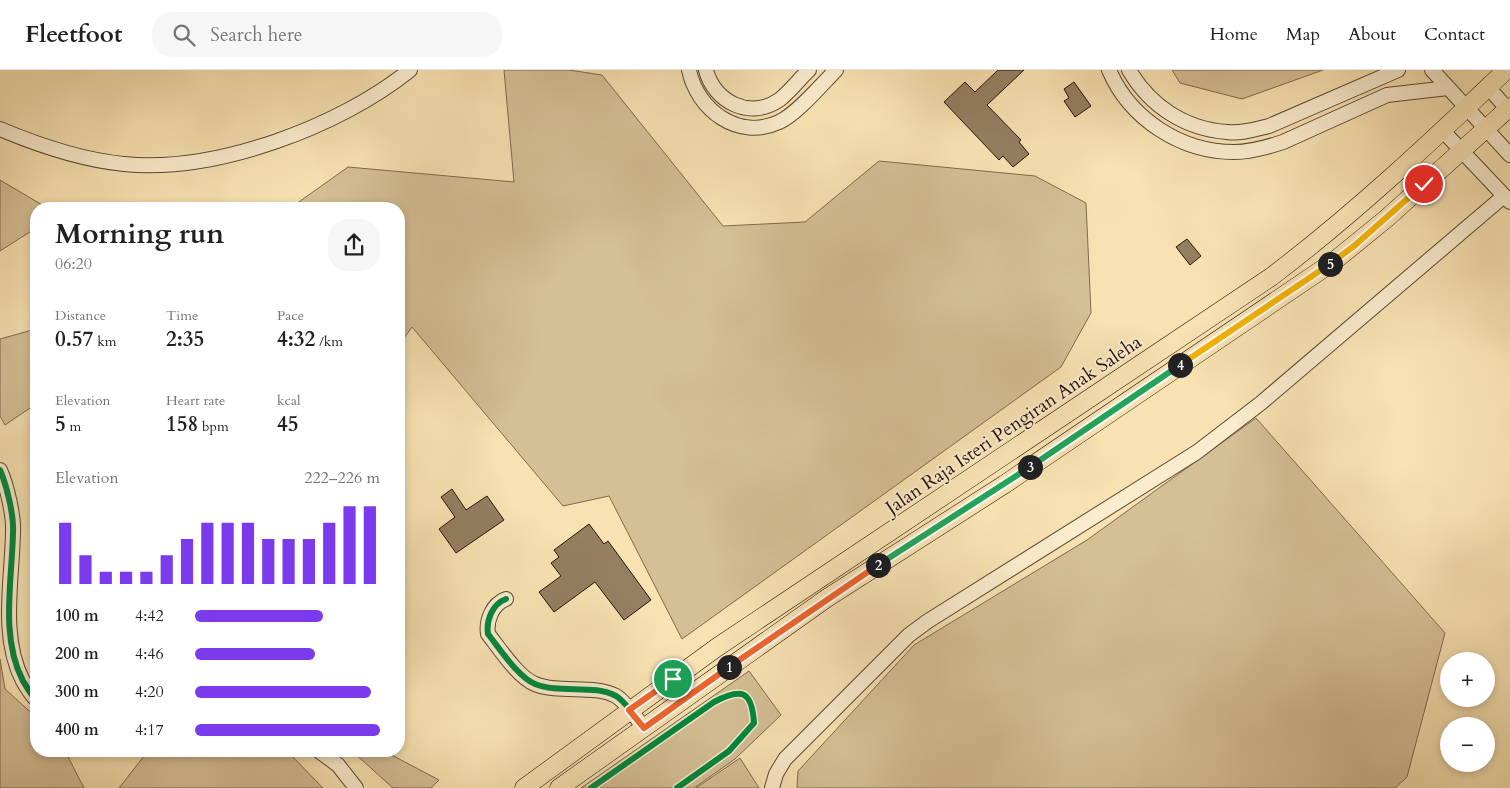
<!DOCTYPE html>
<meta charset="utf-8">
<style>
:root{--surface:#fff;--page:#f6f6f6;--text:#202124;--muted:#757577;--line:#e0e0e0;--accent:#7c3aed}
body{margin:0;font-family:Cardo,serif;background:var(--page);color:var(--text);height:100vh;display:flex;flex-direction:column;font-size:19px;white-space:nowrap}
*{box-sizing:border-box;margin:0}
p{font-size:16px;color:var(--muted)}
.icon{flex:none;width:28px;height:28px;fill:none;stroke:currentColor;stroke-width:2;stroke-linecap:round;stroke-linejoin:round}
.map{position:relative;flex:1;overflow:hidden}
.side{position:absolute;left:30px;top:132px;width:375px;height:555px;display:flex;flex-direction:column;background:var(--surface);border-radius:20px;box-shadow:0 2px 8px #0003}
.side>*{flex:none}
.buttons{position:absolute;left:1440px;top:582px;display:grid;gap:10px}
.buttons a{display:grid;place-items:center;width:55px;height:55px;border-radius:50%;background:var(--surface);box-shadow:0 2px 8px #0003;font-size:25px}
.pin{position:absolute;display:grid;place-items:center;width:42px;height:42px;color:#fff;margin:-21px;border:2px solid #fff;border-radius:50%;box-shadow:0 1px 5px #0007}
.km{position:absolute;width:25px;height:25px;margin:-12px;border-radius:50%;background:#222;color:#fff;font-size:14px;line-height:25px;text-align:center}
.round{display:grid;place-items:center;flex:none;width:52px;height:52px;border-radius:20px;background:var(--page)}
.head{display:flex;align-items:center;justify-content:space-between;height:85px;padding:0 25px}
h1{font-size:28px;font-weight:700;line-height:38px}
.figures{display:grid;grid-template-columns:repeat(3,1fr);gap:8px;height:85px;padding:5px 25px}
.figures div{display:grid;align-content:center}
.figures b{font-size:21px;font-weight:700}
.figures small{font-size:14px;font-weight:400}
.figures p{font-size:14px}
.chart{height:140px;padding:10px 25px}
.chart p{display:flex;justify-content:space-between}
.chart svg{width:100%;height:90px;margin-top:5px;stroke:var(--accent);stroke-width:6}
ul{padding:0 25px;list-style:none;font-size:16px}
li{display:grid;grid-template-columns:80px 60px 1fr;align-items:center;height:38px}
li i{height:12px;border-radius:6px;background:var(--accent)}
header{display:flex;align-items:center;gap:30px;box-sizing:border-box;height:70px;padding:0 25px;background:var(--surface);border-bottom:1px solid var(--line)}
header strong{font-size:24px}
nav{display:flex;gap:28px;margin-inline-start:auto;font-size:18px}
.search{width:350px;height:45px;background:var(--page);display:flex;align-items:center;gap:12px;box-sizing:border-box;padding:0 18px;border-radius:20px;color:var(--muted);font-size:19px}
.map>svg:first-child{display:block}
.green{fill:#d5bf95;stroke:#7e694f}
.building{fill:#947f61;stroke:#281309}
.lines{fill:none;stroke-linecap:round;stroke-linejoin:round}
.minor-casing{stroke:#5c4733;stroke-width:16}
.major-casing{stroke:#281309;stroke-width:19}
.minor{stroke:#faeccd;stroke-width:14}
.major{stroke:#f8e2b2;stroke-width:18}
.cycleway-casing{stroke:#faeccd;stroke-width:9}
.cycleway{stroke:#00873e;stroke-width:6}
.split-1-casing{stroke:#fff;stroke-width:10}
.split-2-casing{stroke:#fff;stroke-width:10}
.split-3-casing{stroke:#fff;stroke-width:10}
.split-4-casing{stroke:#fff;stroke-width:10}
.split-5-casing{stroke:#fff;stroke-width:10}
.split-6-casing{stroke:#fff;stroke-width:10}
.split-1{stroke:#f0652b;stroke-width:6}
.split-2{stroke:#f0652b;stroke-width:6}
.split-3{stroke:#22a559;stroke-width:6}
.split-4{stroke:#22a559;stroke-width:6}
.split-5{stroke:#f5b400;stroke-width:6}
.split-6{stroke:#f5b400;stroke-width:6}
.labels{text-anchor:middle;stroke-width:4;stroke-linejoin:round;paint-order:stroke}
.street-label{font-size:19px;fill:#281309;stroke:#faeccd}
</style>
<header>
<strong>Fleetfoot</strong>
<div class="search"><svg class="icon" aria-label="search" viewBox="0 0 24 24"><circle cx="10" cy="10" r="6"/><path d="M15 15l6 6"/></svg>Search here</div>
<nav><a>Home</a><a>Map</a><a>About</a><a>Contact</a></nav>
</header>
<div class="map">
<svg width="1510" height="718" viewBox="0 0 1510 718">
<rect width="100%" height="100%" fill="#f8e2b2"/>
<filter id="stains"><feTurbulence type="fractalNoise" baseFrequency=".004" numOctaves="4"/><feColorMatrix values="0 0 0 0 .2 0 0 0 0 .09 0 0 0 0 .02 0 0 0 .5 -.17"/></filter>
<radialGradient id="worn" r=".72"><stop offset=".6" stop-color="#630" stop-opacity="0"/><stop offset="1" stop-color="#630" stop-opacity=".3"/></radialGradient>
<g class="green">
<path d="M504,0h65l33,5 121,151 82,-4 74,-61 156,15 51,27 5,110 -30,54 -379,272 -73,-143 -46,10 -151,-179 -13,18v-136h-110l59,-42 166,15z"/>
<path d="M1172,0h151l-81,29 -62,-16z"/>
<path d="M0,110l49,29h-13v19l-36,23z"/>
<path d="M36,259v75l-31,21 -5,-9v-77z"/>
<path d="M1256,348l189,215 -38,144 -12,11h-598l1,-17 116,-126 173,-105z"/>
<path d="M0,589l5,30 31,28v34h29l19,37h-84z"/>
<path d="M749,601l32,44 -46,44 -41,29h-113z"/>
<path d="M148,681h139l36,37h-204z"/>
<path d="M352,681h32l55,29 -8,8h-38z"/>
<path d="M740,688l19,30h-63z"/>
</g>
<g class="building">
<path d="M998,0h26l-37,35 34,35 -2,2 10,12 -16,13 -10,-11 -4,4 -55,-58 21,-20 10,10z"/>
<path d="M1074,12l17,24 -16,11 -11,-16 5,-3 -5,-9z"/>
<path d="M1187,169l14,17 -11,9 -14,-18z"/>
<path d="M452,419l14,21 21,-14 17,24 -48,33 -17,-24 16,-12 -14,-20z"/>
<path d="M589,454l15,20 4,-3 43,59 -27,20 -29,-38 -41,30 -15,-20 22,-16 -10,-13 8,-6 -5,-7z"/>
</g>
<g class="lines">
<defs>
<g id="minor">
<path d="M689,0c8,40 50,71 90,52 17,-7 43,-38 57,-52"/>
<path d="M706,0c8,32 44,50 73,30 11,-8 20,-21 30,-30"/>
<path d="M1109,0c21,49 72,82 125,82 17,0 34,-5 49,-10l104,-47 61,-7"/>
<path d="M1129,0c21,36 56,59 98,62 14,2 29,-3 42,-6l129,-56"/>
<path d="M1432,0l78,85"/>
<path d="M1488,17l22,25"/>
<path d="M0,59c38,16 83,31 124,35 92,9 215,-37 286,-94"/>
<path d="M1442,60l68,72"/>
<path d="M0,400c7,16 14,46 13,63 -1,48 -13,104 10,148 4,6 7,13 13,18"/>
<path d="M506,529c-14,5 -20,22 -18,35 12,15 30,43 47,50 25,10 59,0 81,12 10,6 20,22 28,32"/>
<path d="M319,681l19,14 18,23"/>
<path d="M772,718l4,-14 9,-15 124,-124 19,-14 269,-169 64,-49 243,-207"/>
</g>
<g id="major">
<path d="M524,718l192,-140 555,-371c83,-63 160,-135 235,-207"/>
<path d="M559,718l268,-190 178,-114 328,-222 54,-44 123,-111"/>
</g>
</defs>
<use href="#minor" class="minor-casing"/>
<use href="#major" class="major-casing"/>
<use href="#minor" class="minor"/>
<use href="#major" class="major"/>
<defs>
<g id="cycleway">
<path d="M0,400c7,16 14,46 13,63 -1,48 -13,104 10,148 4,6 7,13 13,18"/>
<path d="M506,529c-14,5 -20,22 -18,35 12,15 30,43 47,50 25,10 59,0 81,12 10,6 20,22 28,32"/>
<path d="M591,718l123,-86c28,-15 38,-11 40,21l-25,28 -52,37"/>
</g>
</defs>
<use href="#cycleway" class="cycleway-casing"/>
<use href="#cycleway" class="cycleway"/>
</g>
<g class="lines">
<defs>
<path id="split-1" d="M673,609l-44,31 15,18 85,-61"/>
<path id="split-2" d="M729,597l149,-102"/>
<path id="split-3" d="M878,495l152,-98"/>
<path id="split-4" d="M1030,397l150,-102"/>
<path id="split-5" d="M1180,295l150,-101"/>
<path id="split-6" d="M1330,194l24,-18 70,-62"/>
</defs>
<use href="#split-1" class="split-1-casing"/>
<use href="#split-2" class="split-2-casing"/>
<use href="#split-3" class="split-3-casing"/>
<use href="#split-4" class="split-4-casing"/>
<use href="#split-5" class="split-5-casing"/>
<use href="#split-6" class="split-6-casing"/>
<use href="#split-1" class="split-1"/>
<use href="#split-2" class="split-2"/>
<use href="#split-3" class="split-3"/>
<use href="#split-4" class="split-4"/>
<use href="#split-5" class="split-5"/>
<use href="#split-6" class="split-6"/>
</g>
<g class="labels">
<g class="street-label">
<text transform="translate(1013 354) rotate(-34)" y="7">Jalan Raja Isteri Pengiran Anak Saleha</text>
</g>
</g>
<rect width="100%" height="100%" filter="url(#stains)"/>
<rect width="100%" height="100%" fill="url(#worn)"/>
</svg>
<div class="buttons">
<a>+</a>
<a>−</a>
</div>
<div class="pin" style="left:673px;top:609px;background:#1e9e55"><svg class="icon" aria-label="arrive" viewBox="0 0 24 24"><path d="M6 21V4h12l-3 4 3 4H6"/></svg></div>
<div class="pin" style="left:1424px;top:114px;background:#d93025"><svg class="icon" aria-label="check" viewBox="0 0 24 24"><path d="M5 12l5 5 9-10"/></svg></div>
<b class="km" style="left:729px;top:597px">1</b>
<b class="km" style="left:878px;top:495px">2</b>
<b class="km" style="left:1030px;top:397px">3</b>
<b class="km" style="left:1180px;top:295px">4</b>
<b class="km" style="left:1330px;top:194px">5</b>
<section class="side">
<div class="head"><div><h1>Morning run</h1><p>06:20</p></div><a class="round"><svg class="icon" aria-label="share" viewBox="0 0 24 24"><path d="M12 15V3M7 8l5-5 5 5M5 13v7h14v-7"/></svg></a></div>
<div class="figures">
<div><p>Distance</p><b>0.57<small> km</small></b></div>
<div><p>Time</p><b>2:35</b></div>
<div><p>Pace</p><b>4:32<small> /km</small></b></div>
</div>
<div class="figures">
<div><p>Elevation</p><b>5<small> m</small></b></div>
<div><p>Heart rate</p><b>158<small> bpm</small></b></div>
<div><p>kcal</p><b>45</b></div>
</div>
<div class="chart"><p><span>Elevation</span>222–226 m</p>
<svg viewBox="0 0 160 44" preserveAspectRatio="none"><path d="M5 44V14M15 44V30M25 44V38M35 44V38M45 44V38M55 44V30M65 44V22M75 44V14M85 44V14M95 44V14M105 44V22M115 44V22M125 44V22M135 44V14M145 44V6M155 44V6"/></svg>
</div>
<ul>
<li><b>100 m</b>4:42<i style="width:69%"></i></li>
<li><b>200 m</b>4:46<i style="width:65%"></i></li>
<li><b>300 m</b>4:20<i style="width:95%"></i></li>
<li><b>400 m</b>4:17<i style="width:100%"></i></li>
</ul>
</section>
</div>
